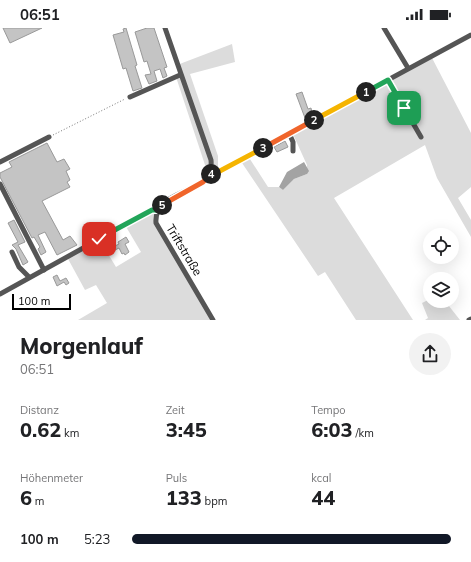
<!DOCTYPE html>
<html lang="de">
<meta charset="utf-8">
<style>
:root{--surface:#fff;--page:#f2f2f2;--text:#202124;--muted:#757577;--accent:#111827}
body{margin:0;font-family:Mulish,sans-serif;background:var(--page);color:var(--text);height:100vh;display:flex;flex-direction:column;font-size:15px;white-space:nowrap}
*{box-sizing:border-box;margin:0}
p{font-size:13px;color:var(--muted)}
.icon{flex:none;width:22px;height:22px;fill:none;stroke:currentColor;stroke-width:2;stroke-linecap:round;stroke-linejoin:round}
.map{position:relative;height:292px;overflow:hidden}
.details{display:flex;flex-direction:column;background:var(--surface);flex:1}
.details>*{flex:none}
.fabs{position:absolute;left:423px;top:200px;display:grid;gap:8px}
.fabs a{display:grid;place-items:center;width:36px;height:36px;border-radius:50%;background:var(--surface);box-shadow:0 4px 16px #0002;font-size:20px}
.scale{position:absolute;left:12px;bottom:10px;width:59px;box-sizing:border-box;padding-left:4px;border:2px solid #000;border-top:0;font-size:11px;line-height:14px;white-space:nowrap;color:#000;-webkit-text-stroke:3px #fff;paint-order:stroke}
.pin{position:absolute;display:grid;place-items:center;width:34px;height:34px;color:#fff;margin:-17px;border-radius:8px;box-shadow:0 2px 6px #0006}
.km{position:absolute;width:20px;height:20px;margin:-10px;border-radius:50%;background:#222;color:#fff;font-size:11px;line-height:20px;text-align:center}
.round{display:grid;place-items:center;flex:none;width:42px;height:42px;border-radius:21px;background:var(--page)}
.summary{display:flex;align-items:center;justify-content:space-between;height:68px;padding:0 20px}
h1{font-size:22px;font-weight:800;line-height:30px}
.metrics{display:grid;grid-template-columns:repeat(3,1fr);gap:6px;height:68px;padding:4px 20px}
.metrics div{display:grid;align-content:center}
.metrics b{font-size:20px;font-weight:800}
.metrics small{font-size:11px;font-weight:400}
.metrics p{font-size:11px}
ul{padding:0 20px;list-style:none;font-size:13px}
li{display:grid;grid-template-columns:64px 48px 1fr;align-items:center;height:30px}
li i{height:10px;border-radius:5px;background:var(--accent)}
.status{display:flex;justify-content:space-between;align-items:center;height:28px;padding:0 20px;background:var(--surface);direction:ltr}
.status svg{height:11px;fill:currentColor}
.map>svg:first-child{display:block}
.green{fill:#dcdcdc}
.water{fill:#a3a3a3}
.building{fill:#c4c4c4;stroke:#999}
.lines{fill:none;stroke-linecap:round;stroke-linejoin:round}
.path{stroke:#777;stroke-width:1;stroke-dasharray:1 2;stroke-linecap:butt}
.minor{stroke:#555;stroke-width:5}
.split-1-casing{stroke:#fff;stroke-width:8}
.split-2-casing{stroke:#fff;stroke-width:8}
.split-3-casing{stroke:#fff;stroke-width:8}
.split-4-casing{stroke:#fff;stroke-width:8}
.split-5-casing{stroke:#fff;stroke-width:8}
.split-6-casing{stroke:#fff;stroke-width:8}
.split-7-casing{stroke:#fff;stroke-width:8}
.split-1{stroke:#22a559;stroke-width:5}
.split-2{stroke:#f5b400;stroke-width:5}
.split-3{stroke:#f0652b;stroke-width:5}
.split-4{stroke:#f5b400;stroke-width:5}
.split-5{stroke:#f0652b;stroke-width:5}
.split-6{stroke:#22a559;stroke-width:5}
.split-7{stroke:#22a559;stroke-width:5}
.labels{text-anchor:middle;stroke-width:3.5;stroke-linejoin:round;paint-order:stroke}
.street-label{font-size:12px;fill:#000;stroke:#fff}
</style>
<div class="status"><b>06:51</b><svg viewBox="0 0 49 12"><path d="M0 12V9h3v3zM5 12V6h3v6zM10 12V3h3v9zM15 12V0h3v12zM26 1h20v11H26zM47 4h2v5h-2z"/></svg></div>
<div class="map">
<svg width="471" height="292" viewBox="0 0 471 292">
<rect width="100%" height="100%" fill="#fff"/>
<g class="green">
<path d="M232,16l3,18 -45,12 28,82v16l-11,-1 -31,-94 4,-2 -3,-10z"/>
<path d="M431,28l40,77v54l-13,11 13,22v17l-34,-59 -12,-33 -91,53 79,122h-57l-31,-48 -7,4 -78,-116 8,-4 20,31h11l4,3 11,-11 13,-5v-9l-15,-33z"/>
<path d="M158,182l-2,9 57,101h-135l29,-17 -11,-18 -11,5 -18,-33 32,-18 17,28 25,-15 -16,-27z"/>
<path d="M430,271v2h15l15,19h-35l3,-2 -6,-15z"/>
</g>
<path class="water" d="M304,134l5,9 -2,3 -13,5 -11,11 -4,-3 8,-15z"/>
<g class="building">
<path d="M3,0h39l-32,15z"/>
<path d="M126,0l11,37 -2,1 7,22 -9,3 -7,-23 -3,1 -10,-34 11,-3 -1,-3z"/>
<path d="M147,0h7l13,39 -3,1 3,8 -4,2 -3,-9 -6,2 3,10 -8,3 -4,-9 6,-1 -4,-13 -3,1 -9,-30z"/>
<path d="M302,64l6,17 3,-1 1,5 -7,5 -9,-24z"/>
<path d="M285,113l3,6 -11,5 -3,-5z"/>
<path d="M47,115l10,19 7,-3 6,10 -4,2 4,9 -3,2 3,5 -28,14 21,39 7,-4 7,9 -20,10 -12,-23 -7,3 8,17 -5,3 -3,-6 2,-2 -6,-10 -2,1 -32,-61v-4l12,-6 -3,-5z"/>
<path d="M14,192l11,22 -7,3 10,17 -5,3 -7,-16 -4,-4 6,-3 -10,-19z"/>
<path d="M126,209l3,5 -4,2 4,8 -4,3 -1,-2 -2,1 -3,-6 -4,2 -2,-3 6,-3 -1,-2z"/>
<path d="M57,247l3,6 6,-3 3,5 -3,2 -2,-3 -7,4 -4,-9z"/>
</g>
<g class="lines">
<path class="path" d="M53,107l72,-36"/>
<g class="minor">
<path d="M165,0l46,132c4,36 -58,27 -55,63l57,97"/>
<path d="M384,0l24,40"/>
<path d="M388,52l33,57"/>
<path d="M130,69l50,-22"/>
<path d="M289,105l4,9v9"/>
<path d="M0,134l49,-25"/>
<path d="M209,146l9,-2 253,-137"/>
<path d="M0,156l44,86"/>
<path d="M12,224l7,15 10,10"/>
<path d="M0,266l152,-84h6"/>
<path d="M469,292l2,-1"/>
</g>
</g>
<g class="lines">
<defs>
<path id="split-1" d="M366,64l22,-12 16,28"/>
<path id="split-2" d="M314,92l52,-28"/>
<path id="split-3" d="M263,120l51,-28"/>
<path id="split-4" d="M211,146l7,-2 45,-24"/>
<path id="split-5" d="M162,177l41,-23 8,-8"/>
<path id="split-6" d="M111,204l41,-22h6l4,-5"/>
<path id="split-7" d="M99,211l12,-7"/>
</defs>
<use href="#split-1" class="split-1-casing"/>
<use href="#split-2" class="split-2-casing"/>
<use href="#split-3" class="split-3-casing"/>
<use href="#split-4" class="split-4-casing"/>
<use href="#split-5" class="split-5-casing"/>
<use href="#split-6" class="split-6-casing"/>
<use href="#split-7" class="split-7-casing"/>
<use href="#split-1" class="split-1"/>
<use href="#split-2" class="split-2"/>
<use href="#split-3" class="split-3"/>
<use href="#split-4" class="split-4"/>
<use href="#split-5" class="split-5"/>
<use href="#split-6" class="split-6"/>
<use href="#split-7" class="split-7"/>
</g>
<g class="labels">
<g class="street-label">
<text transform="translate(184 222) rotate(59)" y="4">Triftstraße</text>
</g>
</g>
</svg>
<div class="fabs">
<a><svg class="icon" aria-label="locate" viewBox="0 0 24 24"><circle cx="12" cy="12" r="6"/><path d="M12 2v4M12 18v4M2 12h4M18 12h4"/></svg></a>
<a><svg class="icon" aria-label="layers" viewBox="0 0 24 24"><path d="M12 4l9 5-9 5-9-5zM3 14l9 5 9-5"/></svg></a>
</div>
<div class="scale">100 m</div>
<div class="pin" style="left:404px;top:80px;background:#1e9e55"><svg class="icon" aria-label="arrive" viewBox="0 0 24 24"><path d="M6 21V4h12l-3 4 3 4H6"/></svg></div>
<div class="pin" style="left:99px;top:211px;background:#d93025"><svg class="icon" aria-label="check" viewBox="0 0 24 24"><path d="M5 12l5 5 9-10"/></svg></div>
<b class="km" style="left:366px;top:64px">1</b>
<b class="km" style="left:314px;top:92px">2</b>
<b class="km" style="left:263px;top:120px">3</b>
<b class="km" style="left:211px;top:146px">4</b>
<b class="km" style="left:162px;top:177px">5</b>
</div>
<section class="details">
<div class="summary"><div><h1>Morgenlauf</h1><p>06:51</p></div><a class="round"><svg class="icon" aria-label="share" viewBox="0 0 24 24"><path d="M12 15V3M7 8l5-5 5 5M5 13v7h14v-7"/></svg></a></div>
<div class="metrics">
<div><p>Distanz</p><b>0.62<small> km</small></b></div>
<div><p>Zeit</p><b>3:45</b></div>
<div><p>Tempo</p><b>6:03<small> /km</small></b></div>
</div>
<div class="metrics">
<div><p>Höhenmeter</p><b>6<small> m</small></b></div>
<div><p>Puls</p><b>133<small> bpm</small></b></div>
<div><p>kcal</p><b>44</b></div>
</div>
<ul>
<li><b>100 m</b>5:23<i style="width:100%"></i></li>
</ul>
</section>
